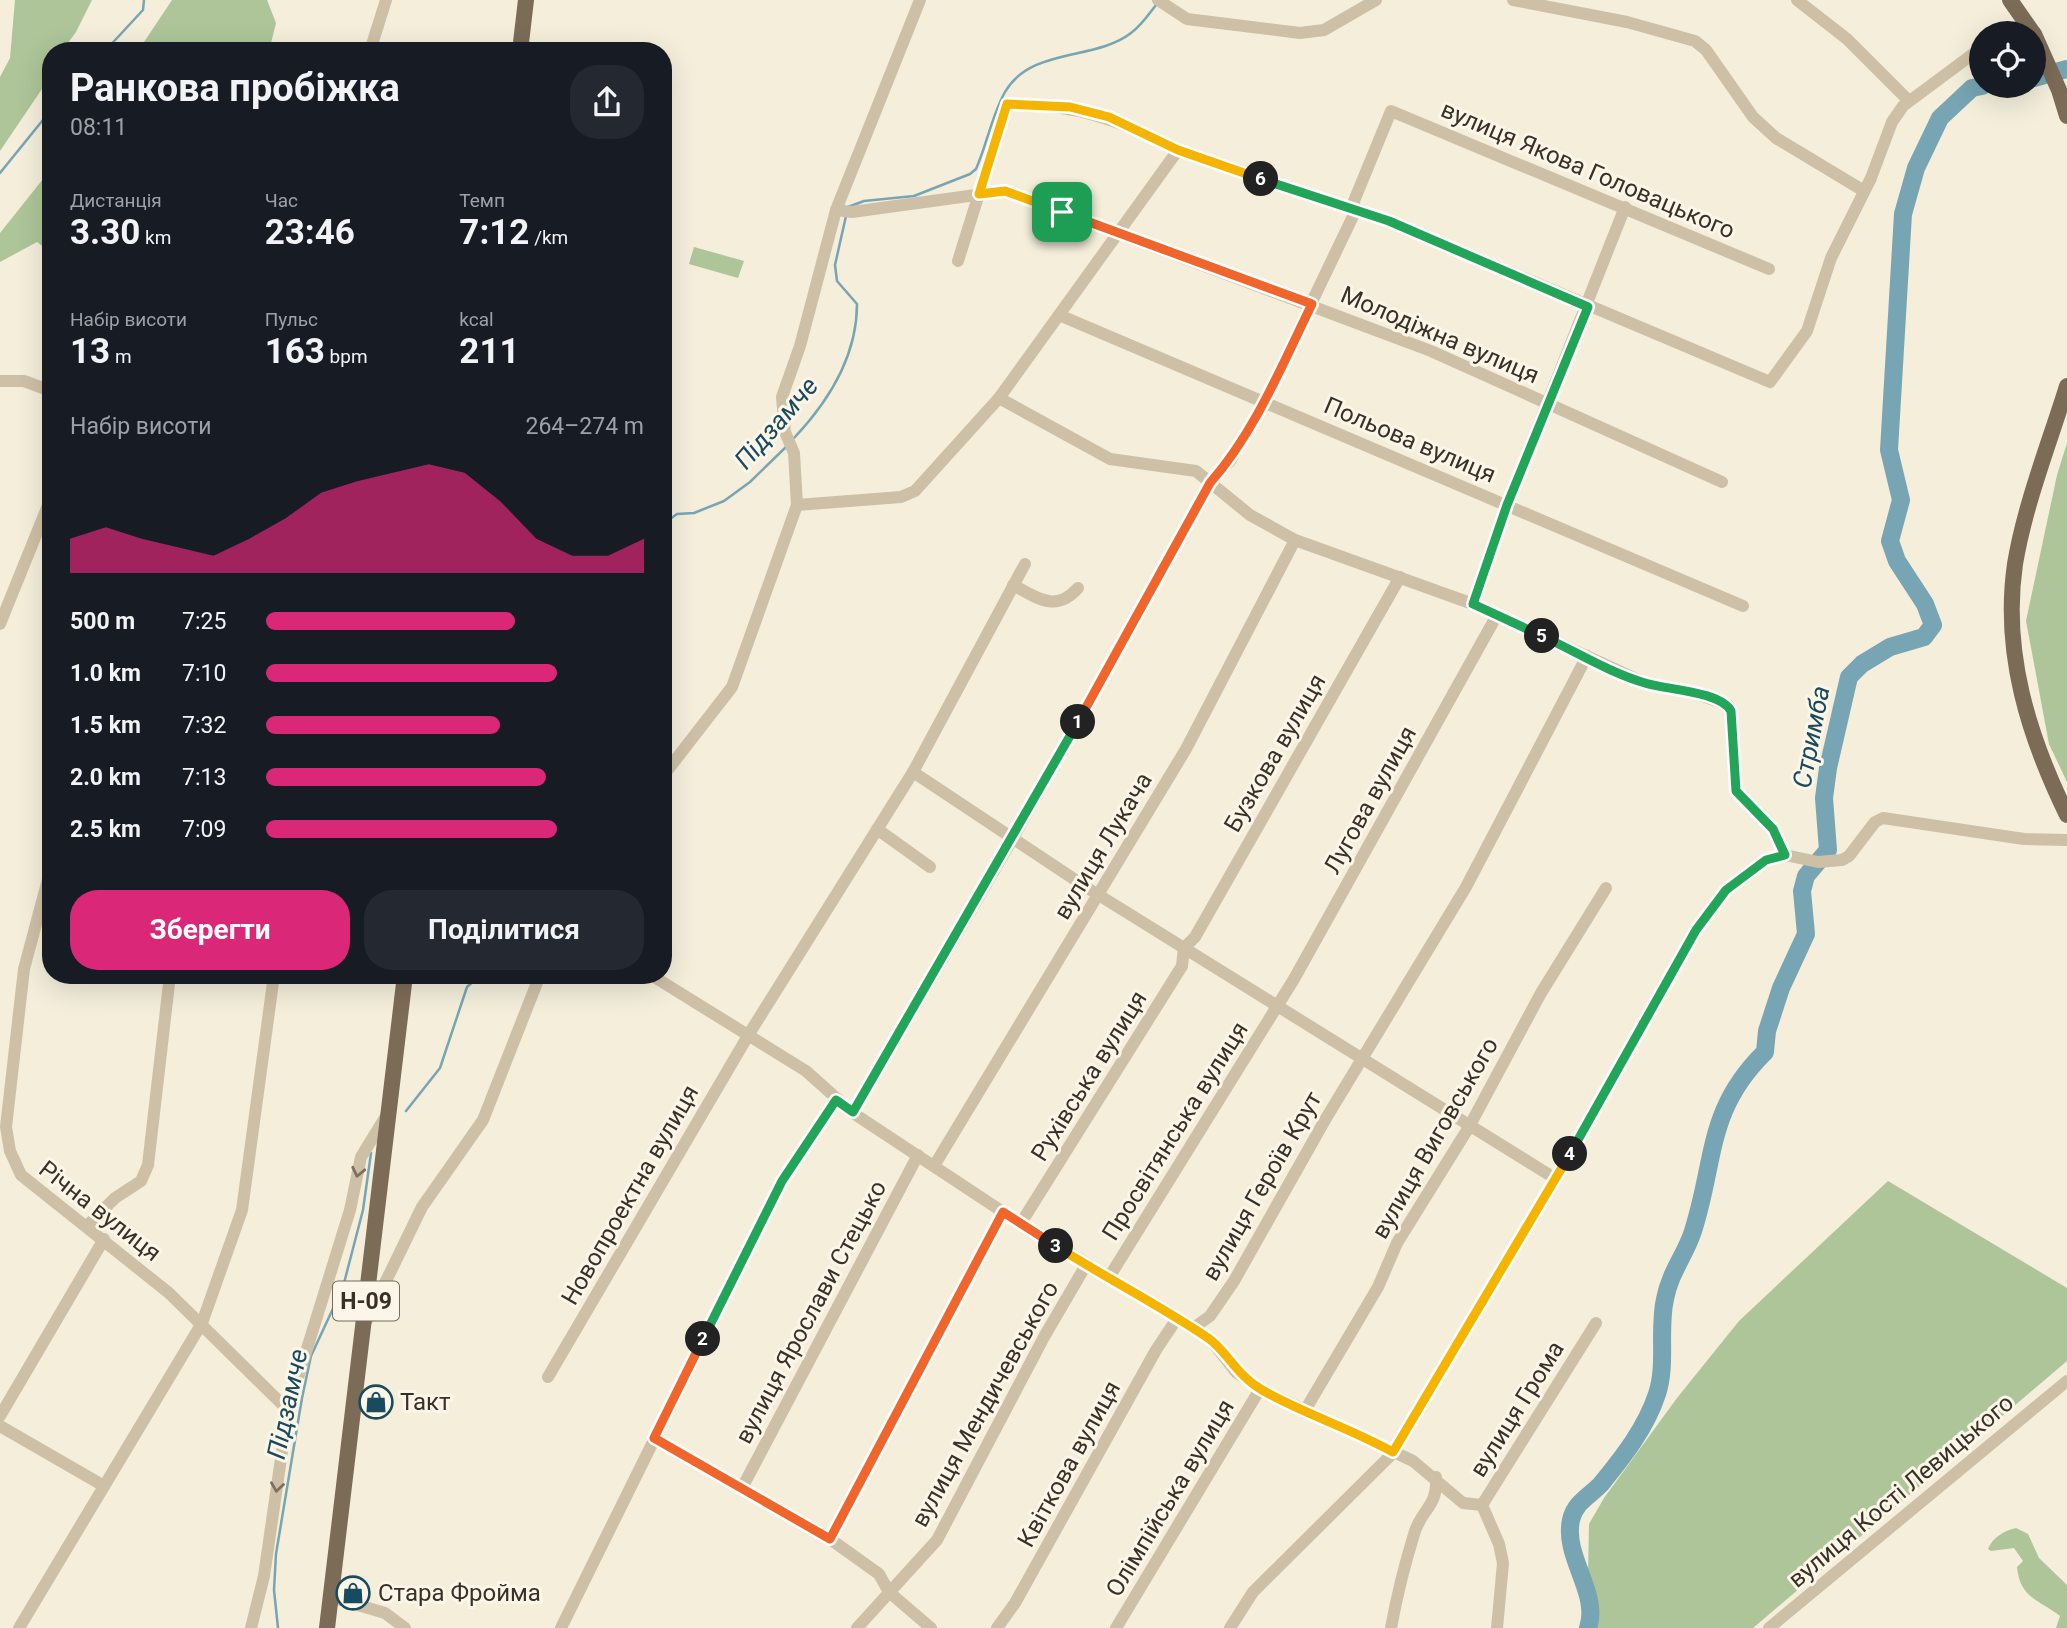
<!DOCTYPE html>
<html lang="uk">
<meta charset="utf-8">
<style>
:root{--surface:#171b24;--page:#242831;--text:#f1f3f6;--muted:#9ea1a6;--accent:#db2777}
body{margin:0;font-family:Roboto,sans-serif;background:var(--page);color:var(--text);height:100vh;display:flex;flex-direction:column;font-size:26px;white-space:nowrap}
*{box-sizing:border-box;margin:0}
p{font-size:23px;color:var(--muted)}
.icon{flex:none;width:38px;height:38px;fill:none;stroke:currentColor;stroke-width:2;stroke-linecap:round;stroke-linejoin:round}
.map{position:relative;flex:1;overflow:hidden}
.details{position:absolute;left:42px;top:42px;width:630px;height:942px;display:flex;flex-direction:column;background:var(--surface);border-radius:28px;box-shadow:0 7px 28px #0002}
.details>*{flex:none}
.fabs{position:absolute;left:1969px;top:21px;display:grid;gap:14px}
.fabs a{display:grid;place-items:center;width:77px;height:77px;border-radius:50%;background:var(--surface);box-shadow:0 7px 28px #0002;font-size:35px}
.pin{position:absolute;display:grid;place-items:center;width:60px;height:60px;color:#fff;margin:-30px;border-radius:14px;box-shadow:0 4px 10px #0006}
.km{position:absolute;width:35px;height:35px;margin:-18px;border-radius:50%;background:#222;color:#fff;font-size:19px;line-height:35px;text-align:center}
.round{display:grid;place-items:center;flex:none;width:74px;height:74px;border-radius:28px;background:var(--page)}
.overview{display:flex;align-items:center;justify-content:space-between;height:119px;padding:0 28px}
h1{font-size:38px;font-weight:700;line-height:52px}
.stats{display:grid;grid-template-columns:repeat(3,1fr);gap:10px;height:119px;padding:7px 28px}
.stats div{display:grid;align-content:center}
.stats b{font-size:35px;font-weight:700}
.stats small{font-size:19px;font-weight:400}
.stats p{font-size:19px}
.chart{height:196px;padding:14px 28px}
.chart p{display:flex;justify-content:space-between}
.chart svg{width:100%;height:126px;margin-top:7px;fill:var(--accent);opacity:.7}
.cta{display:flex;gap:14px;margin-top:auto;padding:14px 28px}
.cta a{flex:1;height:80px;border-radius:28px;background:var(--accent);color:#fff;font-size:28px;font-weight:700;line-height:80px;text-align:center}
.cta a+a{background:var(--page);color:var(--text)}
ul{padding:0 28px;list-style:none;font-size:23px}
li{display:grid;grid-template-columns:112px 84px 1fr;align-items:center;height:52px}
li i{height:18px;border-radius:9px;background:var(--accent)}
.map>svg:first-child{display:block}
.green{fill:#adc599}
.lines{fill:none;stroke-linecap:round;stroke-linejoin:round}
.stream{stroke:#77a5b4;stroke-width:2.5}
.river{stroke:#77a5b4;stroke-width:18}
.minor{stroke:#cec0a6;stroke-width:12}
.major{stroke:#7c6b57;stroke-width:16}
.oneway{stroke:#7c7160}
.split-1-casing{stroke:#fff;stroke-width:14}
.split-2-casing{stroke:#fff;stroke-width:14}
.split-3-casing{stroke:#fff;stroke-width:14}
.split-4-casing{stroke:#fff;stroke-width:14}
.split-5-casing{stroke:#fff;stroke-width:14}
.split-6-casing{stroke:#fff;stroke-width:14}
.split-7-casing{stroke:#fff;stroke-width:14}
.split-1{stroke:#f0652b;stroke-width:9}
.split-2{stroke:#22a559;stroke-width:9}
.split-3{stroke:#f0652b;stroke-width:9}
.split-4{stroke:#f5b400;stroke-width:9}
.split-5{stroke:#22a559;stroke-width:9}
.split-6{stroke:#22a559;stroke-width:9}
.split-7{stroke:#f5b400;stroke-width:9}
.labels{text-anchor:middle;stroke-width:6;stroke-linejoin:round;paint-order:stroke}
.shield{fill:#fbf6e8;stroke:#736c61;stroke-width:2}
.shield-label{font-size:23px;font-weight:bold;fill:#393127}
.street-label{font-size:24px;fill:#393127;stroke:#fbf6e8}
.poi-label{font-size:24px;fill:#393127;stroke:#fbf6e8;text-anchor:start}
.water-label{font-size:26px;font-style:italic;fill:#194b5f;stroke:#fbf6e8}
</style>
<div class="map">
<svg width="2067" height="1628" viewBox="0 0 2067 1628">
<rect width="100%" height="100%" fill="#f4eedb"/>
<g class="green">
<path d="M15,0h77l-16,32 -14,19h-11v22l-7,13 -44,65v-74l10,-19z"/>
<path d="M172,0h95l9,23 -7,28h-131z"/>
<path d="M51,169v84l-14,-11 -37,20v-29z"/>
<path d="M694,247l50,14 -6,17 -49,-14z"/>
<path d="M2067,443v339l-18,-38 -23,-123 31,-146z"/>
<path d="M1888,1181l179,107v73l-314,267h-166l2,-104 15,-26 73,-100 62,-77z"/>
<path d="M2016,1528l12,6 11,24 28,27v43h-11l4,-12c-22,-17 -40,-18 -43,-49l6,-6 -9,-13 -23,3 -3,-2c5,-12 16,-18 28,-21z"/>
</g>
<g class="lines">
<g class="stream">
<path d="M105,51l38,-41 1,-10"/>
<path d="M0,173l51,-63"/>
<path d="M848,207l16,-6 50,-5 56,-22 6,-5c11,-25 16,-54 29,-77 26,-45 90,-31 126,-59 10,-7 18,-19 25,-28"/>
<path d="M794,438c35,-37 63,-81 63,-134l-20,-23 -2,-16 11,-49"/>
<path d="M663,524l14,-10 17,-1 30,-12 26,-19 37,-36"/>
<path d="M406,1111l34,-43 27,-81 13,-12"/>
<path d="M278,1628l-4,-38 2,-36 26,-156 9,-42 32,-69 20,-77 8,-57"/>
</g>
<g class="river">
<path d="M2034,78l33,-9"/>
<path d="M1588,1628c12,-35 -25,-71 -17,-108 4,-18 19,-24 30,-36 22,-27 45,-56 56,-90 10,-30 1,-64 8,-95 5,-27 21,-45 28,-68 23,-72 13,-121 72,-179l2,-21 14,-43 25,-54 -4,-43 4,-15 22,-26 -4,-52 4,-30 21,-91 13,-13 28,-17 34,-10 9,-12 -8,-21 -28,-43 -7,-20 11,-41 -12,-50 14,-236 13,-46 24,-50 32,-30 10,-2"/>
</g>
<g class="minor">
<path d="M1158,0l29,19 113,14 24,-3 52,-30"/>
<path d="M1513,0l114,22 68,19 11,9 47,67 23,21 88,53"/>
<path d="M1797,0l50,39 62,62"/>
<path d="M370,51l16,-51"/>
<path d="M836,210l16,2 153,-21 426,160 291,131"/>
<path d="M958,261l49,-157c68,0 111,15 171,46"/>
<path d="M1059,315l684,291"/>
<path d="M0,381h24l27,10"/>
<path d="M999,398l111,61 86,12 54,44 45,25 178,64 172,79 47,9 36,13 3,6 5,80 37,38 12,26"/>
<path d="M797,505l104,-8 14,-6 84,-93 179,-248 211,71 381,161 37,-51 24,-73 40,-80 21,-56 11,-16 78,-58"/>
<path d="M1013,585c24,13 43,28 65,3"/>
<path d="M1473,604l34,-99 118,-298"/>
<path d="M0,624l51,-126"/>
<path d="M913,772l176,117 467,290"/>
<path d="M663,776l69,-89 65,-182 -3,-52 -9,-21 -3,-35 18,-51 36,-136 84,-210"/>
<path d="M877,829l53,38"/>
<path d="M51,868l-27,101 -18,158 4,24 11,24 148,118 119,117"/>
<path d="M651,975l155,96 47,42 150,99 208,128 25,32 24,17 153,72 50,42 19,2 114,-182"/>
<path d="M853,1113l160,-275 197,-355 20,-22 35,-61 90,-188 -1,-11 37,-90 378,158"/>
<path d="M934,1166l252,-417 109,-209"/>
<path d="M1021,1223l161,-257 2,-18 11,-11 205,-360"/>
<path d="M87,1226l28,-28 26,-17 7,-16 22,-190"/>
<path d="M1108,1279l186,-300 203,-364"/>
<path d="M367,1320l55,-113 61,-87 57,-145"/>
<path d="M1192,1329l18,-13 24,-35 91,-161 141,-233 121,-231"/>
<path d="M548,1377l201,-343 164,-262 112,-208"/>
<path d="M1304,1412l74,-125 19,-44 72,-116 72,-134 65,-105"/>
<path d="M0,1416l104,-177"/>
<path d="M0,1426l104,60"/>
<path d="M655,1438l168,96 56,40 10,18 42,36"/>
<path d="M742,1488l176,-333"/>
<path d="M1482,1505l17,39 4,19 -6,65"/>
<path d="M830,1539l173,-327"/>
<path d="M331,1597l54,16 20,15"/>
<path d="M19,1628l183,-305 40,-113 32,-235"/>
<path d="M251,1628l13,-52 24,-166 62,-200 11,-53 27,-44"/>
<path d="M561,1628l221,-447 54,-81"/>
<path d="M857,1628l80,-88 107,-203 42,-72"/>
<path d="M997,1628l18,-25 141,-253 20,-30"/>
<path d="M1116,1628l144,-239"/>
<path d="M1230,1628l23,-36 140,-139 163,-274 140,-249 30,-40 40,-30 19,-5 33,7 24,-2 7,-4 26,-34 8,-4 141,21 43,1"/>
<path d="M1391,1628c6,-33 14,-65 24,-97 8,-23 23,-25 21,-54"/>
<path d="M1769,1628l298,-247"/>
</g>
<g class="major">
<path d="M2010,0l23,33"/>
<path d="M2034,34l25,56 8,26"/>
<path d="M520,51l6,-51"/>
<path d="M2067,386c-18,58 -42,118 -52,178 -13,89 14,173 52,251"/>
<path d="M327,1628l78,-653"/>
</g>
</g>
<defs><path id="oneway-chevron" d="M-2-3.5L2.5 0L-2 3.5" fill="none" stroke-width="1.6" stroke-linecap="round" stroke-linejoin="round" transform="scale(1.75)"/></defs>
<g class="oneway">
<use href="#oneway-chevron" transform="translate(358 1172) rotate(102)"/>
<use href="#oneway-chevron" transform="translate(277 1487) rotate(98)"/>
</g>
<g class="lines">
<defs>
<path id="split-1" d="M1062,212l250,92c-30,61 -57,128 -102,179l-132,239"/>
<path id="split-2" d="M703,1339l79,-158 54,-81 17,12 225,-390"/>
<path id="split-3" d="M703,1339l-49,99 176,101 173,-327 53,34"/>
<path id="split-4" d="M1056,1246c50,32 103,59 152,92 19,13 28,37 54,52 42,24 88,38 131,62l177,-298"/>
<path id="split-5" d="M1542,636c33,15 68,37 103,47 22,7 75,8 86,28l5,80 37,38 12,26 -19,5 -40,30 -30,40 -126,224"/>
<path id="split-6" d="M1261,179l128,42 199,86 -81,198 -34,99 69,32"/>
<path id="split-7" d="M1062,212l-57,-21 -26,3 28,-90 63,3 39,10 69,33 83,29"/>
</defs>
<use href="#split-1" class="split-1-casing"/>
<use href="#split-2" class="split-2-casing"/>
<use href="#split-3" class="split-3-casing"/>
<use href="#split-4" class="split-4-casing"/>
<use href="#split-5" class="split-5-casing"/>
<use href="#split-6" class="split-6-casing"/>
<use href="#split-7" class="split-7-casing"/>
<use href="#split-1" class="split-1"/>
<use href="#split-2" class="split-2"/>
<use href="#split-3" class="split-3"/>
<use href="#split-4" class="split-4"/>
<use href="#split-5" class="split-5"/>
<use href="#split-6" class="split-6"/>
<use href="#split-7" class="split-7"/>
</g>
<defs>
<symbol id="shop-ring" viewBox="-11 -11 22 22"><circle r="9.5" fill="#fbf6e8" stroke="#194b5f" stroke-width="1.5"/><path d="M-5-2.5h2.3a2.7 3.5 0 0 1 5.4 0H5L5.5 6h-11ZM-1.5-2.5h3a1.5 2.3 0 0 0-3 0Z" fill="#194b5f"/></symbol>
</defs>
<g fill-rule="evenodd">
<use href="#shop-ring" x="357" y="1383" width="38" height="38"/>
<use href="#shop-ring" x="334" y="1574" width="38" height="38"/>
</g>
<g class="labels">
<rect class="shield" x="333" y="1281.5" width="66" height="39" rx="5"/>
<g class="shield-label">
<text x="366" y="1309">Н-09</text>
</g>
<g class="street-label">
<text transform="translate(1588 170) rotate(23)" y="8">вулиця Якова Головацького</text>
<text transform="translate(1440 335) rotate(23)" y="8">Молодіжна вулиця</text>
<text transform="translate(1410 440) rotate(23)" y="8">Польова вулиця</text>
<text transform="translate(1275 753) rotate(-60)" y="8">Бузкова вулиця</text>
<text transform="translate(1370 800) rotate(-61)" y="8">Лугова вулиця</text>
<text transform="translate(1103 846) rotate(-59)" y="8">вулиця Лукача</text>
<text transform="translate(1089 1076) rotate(-58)" y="8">Рухівська вулиця</text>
<text transform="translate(1175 1131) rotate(-58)" y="8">Просвітянська вулиця</text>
<text transform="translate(1435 1138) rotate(-60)" y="8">вулиця Виговського</text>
<text transform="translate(1262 1186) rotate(-60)" y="8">вулиця Героїв Крут</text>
<text transform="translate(630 1195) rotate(-60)" y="8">Новопроектна вулиця</text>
<text transform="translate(100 1211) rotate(38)" y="8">Річна вулиця</text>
<text transform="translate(811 1312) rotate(-62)" y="8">вулиця Ярослави Стецько</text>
<text transform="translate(985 1404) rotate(-61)" y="8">вулиця Мендичевського</text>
<text transform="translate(1517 1409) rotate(-58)" y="8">вулиця Грома</text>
<text transform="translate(1069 1464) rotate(-61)" y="8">Квіткова вулиця</text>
<text transform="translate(1901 1491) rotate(-40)" y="8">вулиця Кості Левицького</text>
<text transform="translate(1170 1498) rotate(-59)" y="8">Олімпійська вулиця</text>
</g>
<g class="poi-label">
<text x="400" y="1410">Такт</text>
<text x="378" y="1601">Стара Фройма</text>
</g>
<g class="water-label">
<text transform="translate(776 423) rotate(-49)" y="9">Підзамче</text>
<text transform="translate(1811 737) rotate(-79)" y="9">Стримба</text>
<text transform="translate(287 1404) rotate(-78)" y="9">Підзамче</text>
</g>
</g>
</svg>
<div class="fabs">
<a><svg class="icon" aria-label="locate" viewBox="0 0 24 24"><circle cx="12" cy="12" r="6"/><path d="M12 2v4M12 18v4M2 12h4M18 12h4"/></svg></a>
</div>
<div class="pin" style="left:1062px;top:212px;background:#1e9e55"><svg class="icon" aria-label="arrive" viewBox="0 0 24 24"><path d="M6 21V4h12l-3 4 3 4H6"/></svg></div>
<b class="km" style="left:1078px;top:722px">1</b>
<b class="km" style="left:703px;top:1339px">2</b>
<b class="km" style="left:1056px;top:1246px">3</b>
<b class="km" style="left:1570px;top:1154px">4</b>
<b class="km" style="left:1542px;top:636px">5</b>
<b class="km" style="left:1261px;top:179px">6</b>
<section class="details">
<div class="overview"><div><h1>Ранкова пробіжка</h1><p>08:11</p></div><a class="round"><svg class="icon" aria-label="share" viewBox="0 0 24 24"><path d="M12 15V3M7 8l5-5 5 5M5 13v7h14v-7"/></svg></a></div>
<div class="stats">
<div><p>Дистанція</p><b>3.30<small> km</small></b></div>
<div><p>Час</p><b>23:46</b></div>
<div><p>Темп</p><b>7:12<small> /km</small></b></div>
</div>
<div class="stats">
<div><p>Набір висоти</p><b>13<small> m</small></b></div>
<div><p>Пульс</p><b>163<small> bpm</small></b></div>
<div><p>kcal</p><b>211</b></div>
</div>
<div class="chart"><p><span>Набір висоти</span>264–274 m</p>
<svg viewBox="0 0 160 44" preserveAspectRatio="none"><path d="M0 44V32L10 28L20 32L30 35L40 38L50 32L60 25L70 16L80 12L90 9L100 6L110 9L120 19L130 32L140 38L150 38L160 32V44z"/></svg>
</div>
<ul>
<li><b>500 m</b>7:25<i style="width:66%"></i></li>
<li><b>1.0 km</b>7:10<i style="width:77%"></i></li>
<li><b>1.5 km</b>7:32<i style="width:62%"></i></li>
<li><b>2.0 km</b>7:13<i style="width:74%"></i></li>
<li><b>2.5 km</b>7:09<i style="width:77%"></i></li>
</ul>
<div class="cta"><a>Зберегти</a><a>Поділитися</a></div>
</section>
</div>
